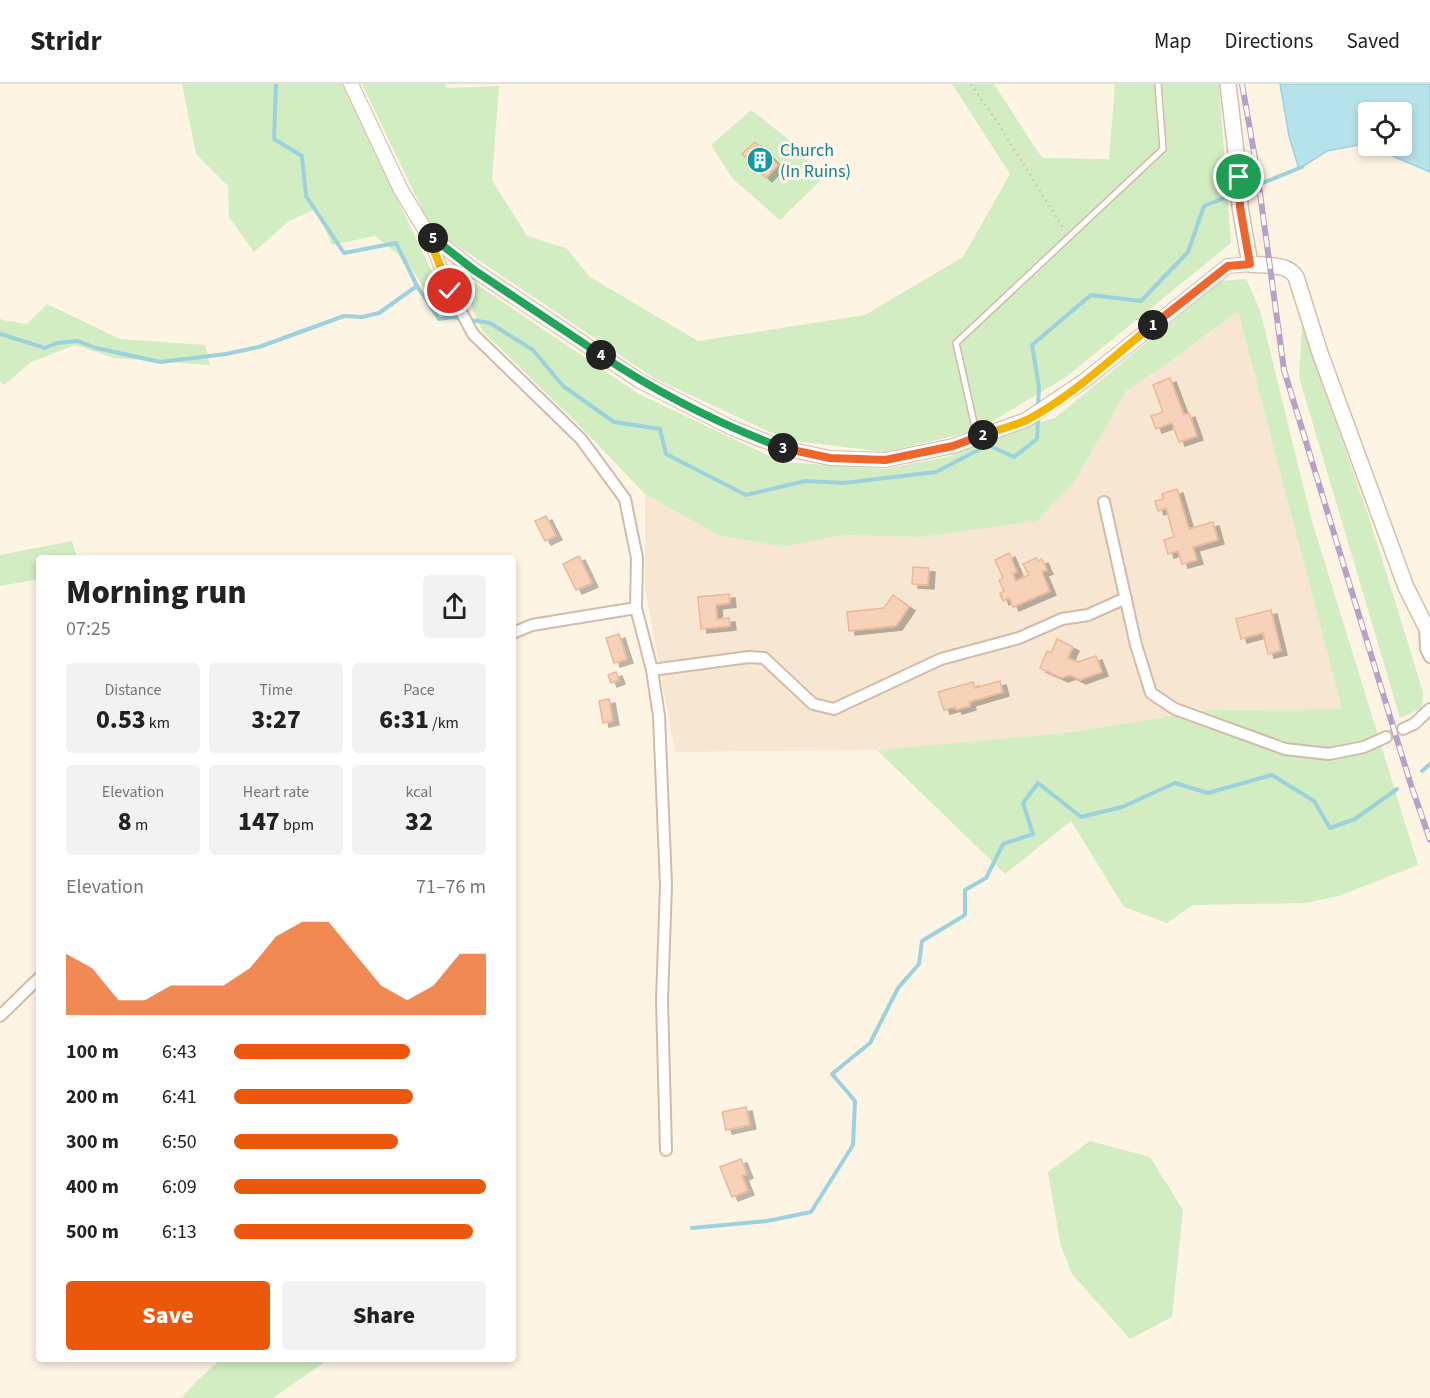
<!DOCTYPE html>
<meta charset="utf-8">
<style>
:root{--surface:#fff;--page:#f2f2f2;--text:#222;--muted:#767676;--line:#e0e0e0;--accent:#ea580c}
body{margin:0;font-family:"Source Sans 3",sans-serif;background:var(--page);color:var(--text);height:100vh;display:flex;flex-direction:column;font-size:22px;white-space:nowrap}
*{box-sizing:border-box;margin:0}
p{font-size:20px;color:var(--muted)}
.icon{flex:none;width:33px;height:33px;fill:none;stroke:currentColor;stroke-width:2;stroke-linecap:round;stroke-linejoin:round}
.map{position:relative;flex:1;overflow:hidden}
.details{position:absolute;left:36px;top:471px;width:480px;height:807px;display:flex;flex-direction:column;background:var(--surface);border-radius:6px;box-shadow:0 3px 9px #0003}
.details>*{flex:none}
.buttons{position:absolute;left:1358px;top:18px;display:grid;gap:12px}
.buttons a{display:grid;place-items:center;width:54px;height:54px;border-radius:6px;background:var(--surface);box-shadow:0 3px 9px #0003;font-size:30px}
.pin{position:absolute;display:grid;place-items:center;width:51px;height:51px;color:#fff;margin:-26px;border:3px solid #fff;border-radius:50%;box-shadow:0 2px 6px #0007}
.km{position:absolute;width:30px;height:30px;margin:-15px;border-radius:50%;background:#222;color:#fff;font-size:16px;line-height:30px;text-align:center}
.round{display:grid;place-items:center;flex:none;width:63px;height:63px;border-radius:6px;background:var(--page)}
.overview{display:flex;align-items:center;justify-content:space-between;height:102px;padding:0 30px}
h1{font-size:33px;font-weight:800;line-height:45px}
.metrics{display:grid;grid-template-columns:repeat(3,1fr);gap:9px;height:102px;padding:6px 30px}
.metrics div{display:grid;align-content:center;border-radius:6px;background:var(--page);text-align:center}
.metrics b{font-size:26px;font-weight:800}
.metrics small{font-size:16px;font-weight:400}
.metrics p{font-size:16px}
.chart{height:168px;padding:12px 30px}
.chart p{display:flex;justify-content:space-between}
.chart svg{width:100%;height:108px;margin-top:6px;fill:var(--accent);opacity:.7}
.primary-button{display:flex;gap:12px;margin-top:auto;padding:12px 30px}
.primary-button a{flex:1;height:69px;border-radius:6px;background:var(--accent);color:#fff;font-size:24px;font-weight:800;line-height:69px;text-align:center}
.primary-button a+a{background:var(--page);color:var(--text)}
ul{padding:0 30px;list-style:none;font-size:20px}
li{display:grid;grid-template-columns:96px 72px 1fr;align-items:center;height:45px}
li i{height:15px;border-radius:8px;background:var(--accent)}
header{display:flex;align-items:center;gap:36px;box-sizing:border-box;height:84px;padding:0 30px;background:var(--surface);border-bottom:2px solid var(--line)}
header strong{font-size:28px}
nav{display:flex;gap:33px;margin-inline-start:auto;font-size:21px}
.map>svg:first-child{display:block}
.residential{fill:#f7e6d1}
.green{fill:#d2edc1}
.water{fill:#b6e2ea;stroke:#9bd2dd;stroke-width:1.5;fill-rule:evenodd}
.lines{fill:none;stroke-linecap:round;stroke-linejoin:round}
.stream{stroke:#9bd2dd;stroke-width:4}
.building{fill:#f6d2b9;stroke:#ebb898;stroke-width:1.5;filter:url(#shadow)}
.minor-tunnel{stroke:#ddcebd;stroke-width:10;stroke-dasharray:10 5;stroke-linecap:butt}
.service-casing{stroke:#d1bca9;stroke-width:8}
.minor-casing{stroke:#d1bca9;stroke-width:14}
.tertiary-casing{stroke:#d1bca9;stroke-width:16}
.secondary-casing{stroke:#d7bea9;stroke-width:18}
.path{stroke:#dcb59c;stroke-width:2;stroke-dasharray:1.5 4.5;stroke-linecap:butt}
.service{stroke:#fff;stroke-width:5}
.minor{stroke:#fff;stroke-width:10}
.tertiary{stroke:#fff;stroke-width:14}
.secondary{stroke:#fff;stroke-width:15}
.rail-casing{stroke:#b7a1c9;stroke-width:6}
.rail{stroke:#fff8ec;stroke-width:4;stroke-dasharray:11;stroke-linecap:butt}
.split-1-casing{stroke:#fff;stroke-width:12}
.split-2-casing{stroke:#fff;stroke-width:12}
.split-3-casing{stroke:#fff;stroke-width:12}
.split-4-casing{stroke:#fff;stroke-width:12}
.split-5-casing{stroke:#fff;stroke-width:12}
.split-6-casing{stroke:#fff;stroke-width:12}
.split-1{stroke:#f0652b;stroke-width:8}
.split-2{stroke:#f5b400;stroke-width:8}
.split-3{stroke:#f0652b;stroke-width:8}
.split-4{stroke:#22a559;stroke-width:8}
.split-5{stroke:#22a559;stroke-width:8}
.split-6{stroke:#f5b400;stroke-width:8}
.labels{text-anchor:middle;stroke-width:6;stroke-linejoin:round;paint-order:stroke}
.culture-label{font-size:18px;fill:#0d838f;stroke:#fff8ec;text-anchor:start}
</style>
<header>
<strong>Stridr</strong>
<nav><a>Map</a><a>Directions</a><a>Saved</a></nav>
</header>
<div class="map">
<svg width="1430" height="1314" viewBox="0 0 1430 1314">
<defs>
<filter id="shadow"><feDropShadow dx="6" dy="4" stdDeviation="0" flood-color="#0004"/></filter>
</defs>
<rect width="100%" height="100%" fill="#fef4e4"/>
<path class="residential" d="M1238,227l104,398 -133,1 -144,23 -188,17 -202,2 -30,-163v-95l73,41 63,12 63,-12 76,2 156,-58 50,-88 42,-28z"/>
<g class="green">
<path d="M182,0h160l102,213 -4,15 -33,-50 -32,-26 -43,9 -16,-36 -27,12 -35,31 -25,-35 -1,-31 -32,-32z"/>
<path d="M362,0h83l2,4 52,-2 -7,94 35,56 39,12 24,29 108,64 167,-26 98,-58 47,-83 -58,-90h42l48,74 67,1 6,-75h104l12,159 -165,134 -90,54 -92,21 -97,-12 -133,-62 -223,-150z"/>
<path d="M751,26l37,29 35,39 -43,42 -48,-42 -21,-33z"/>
<path d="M454,185l185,125 143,68 103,7 66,-13 27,-19 77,-19 166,-137 25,-2 14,31 51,208 107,347 -79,31 -34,7 -112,2 -26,18 -43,-16 -53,-86 -66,53 -128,-124 188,-17 144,-23 133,-1 -104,-398 -70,52 -42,28 -50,88 -39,42 -117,16 -76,-2 -62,12 -64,-12 -73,-41 -70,-73 -92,-89z"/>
<path d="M47,220l73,35 85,6 5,20 -96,-7 -39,-13 -44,17 -27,23 -4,-4v-63l2,2 25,4z"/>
<path d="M1302,242l68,194 53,172 -1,16 -22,10 -101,-341z"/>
<path d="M72,457l5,17h-38v21l-39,7v-31z"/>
<path d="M1090,1057l60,16 33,53 -11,107 -42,22 -58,-65 -12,-31 -12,-71z"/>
<path d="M221,1275h108l-56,39h-92l16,-17z"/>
</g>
<path class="water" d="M1280,0h150v88l-66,-28 -37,7 -28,18 -10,-33zM1368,28h33v34h-33z"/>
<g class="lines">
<g class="stream">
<path d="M276,0l-2,55 28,17 4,40 38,57 52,-10 21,43 22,33 13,-2 38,6 43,27 30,36 51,36 46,7 6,25 80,41 59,-14 39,2 92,-11 52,-27 26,12 23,-18 1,-22"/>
<path d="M1243,107l59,-24"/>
<path d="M0,250l45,14 12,-5 21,-2 18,7 64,14 66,-8 33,-7 85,-31 18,1 17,-4 38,-27"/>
<path d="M1038,323l1,-20 -7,-42 59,-50 50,6 47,-49 16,-46 32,-13"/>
<path d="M1422,687l8,-7"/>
<path d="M692,1144l75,-7 44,-9 42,-67 2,-44 -23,-27 38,-31 28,-55 21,-24 3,-23 43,-26v-25l21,-12 17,-34 30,-10 -10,-31 15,-20 43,34 41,-10 53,-24 33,10 64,-18 42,26 16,27 25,-9 42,-30"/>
</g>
</g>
<g class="building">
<path d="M755,58l23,23 -12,13 -24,-24z"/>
<path d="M1170,294l14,37 5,-2 8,23 -18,6 -7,-19 -16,6 -5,-13 12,-4 -10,-27z"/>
<path d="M1177,405l12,40 24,-7 5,18 -25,7 4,13 -15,4 -4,-13 -10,3 -4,-14 10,-3 -8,-29 -8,3 -3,-10 8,-2 -1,-5z"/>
<path d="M546,432l10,20 -11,5 -10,-20z"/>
<path d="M1009,469l8,19 -4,2 3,7 13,-6 -6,-11 13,-6 2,3 4,-2 5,11 -5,2 8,19 -37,16 -4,-9 -6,3 -3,-8 4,-2 -5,-11 4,-2 -8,-18z"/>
<path d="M579,472l13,27 -16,7 -13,-26z"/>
<path d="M913,483l16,1 -1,17 -16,-1z"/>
<path d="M729,510l1,9 -14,2 1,14 12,-1 1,8 -29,3 -3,-32z"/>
<path d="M893,511l16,12 -13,19 -47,5 -2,-19 37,-4z"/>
<path d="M1271,526l10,41 -13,3 -5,-21 -22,6 -5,-20z"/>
<path d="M619,550l8,25 -13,4 -8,-25z"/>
<path d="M1057,555l16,8 -5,11 10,4 18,-6 6,16 -22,8 -10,-5 -8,3 -22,-10 7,-17 4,2z"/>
<path d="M616,588l3,8 -8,3 -3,-8z"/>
<path d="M1000,597l3,11 -34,10 1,4 -14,4 -1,-3 -11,3 -6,-18 35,-10 2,6z"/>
<path d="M609,615l4,22 -10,2 -4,-22z"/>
<path d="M746,1023l4,18 -24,5 -4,-18z"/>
<path d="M741,1075l6,15 -5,2 6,15 -16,6 -12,-30z"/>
</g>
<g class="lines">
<path class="minor-tunnel" d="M1386,653l17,-8"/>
<defs>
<path id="service" d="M977,352l-21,-93 207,-194 -5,-65"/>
<g id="minor">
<path d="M427,149l23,58 23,43 108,105 44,60 12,59 -1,50 16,62 7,46 7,169 -4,115 4,150"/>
<path d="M1104,418l32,143 15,48 24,16 110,40 44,5 35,-7 22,-10"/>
<path d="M1425,544l1,21 4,8"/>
<path d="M513,549l19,-8 104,-17"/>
<path d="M652,586l97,-13 15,1 49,46 21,5 107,-50 78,-21 43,-19 26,-4 38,-17"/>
<path d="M1403,645l11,-5 16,-15"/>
<path d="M0,932l39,-38"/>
</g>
<path id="tertiary" d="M351,0l50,106 26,43 47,37 166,111 92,47 51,20 47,10 55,2 68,-14 73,-26 58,-39 144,-115 22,-2"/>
<path id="secondary" d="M1228,0l11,94 1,29 10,57c15,2 38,-1 46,13l24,76 86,234 24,48"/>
</defs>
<use href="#service" class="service-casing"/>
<use href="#minor" class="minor-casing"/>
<use href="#tertiary" class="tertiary-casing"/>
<use href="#secondary" class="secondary-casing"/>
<path class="path" d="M971,0l28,41 65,104"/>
<use href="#service" class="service"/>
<use href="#minor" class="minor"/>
<use href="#tertiary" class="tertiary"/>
<use href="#secondary" class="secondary"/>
<defs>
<path id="rail" d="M1242,0l14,80 28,206 126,412 20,58"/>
</defs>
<use href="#rail" class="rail-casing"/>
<use href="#rail" class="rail"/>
</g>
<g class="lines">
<defs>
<path id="split-1" d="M1153,241l75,-59 22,-2 -10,-57 -1,-30"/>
<path id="split-2" d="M983,351c14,-5 30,-9 44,-15 46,-24 85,-63 126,-95"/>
<path id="split-3" d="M783,364l47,10 55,2 68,-14 30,-11"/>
<path id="split-4" d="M601,271c57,38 118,69 182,93"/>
<path id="split-5" d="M433,154l41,32 127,85"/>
<path id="split-6" d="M433,154l-6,-5 23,58"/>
</defs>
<use href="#split-1" class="split-1-casing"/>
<use href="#split-2" class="split-2-casing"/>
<use href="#split-3" class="split-3-casing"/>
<use href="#split-4" class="split-4-casing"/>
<use href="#split-5" class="split-5-casing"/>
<use href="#split-6" class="split-6-casing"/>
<use href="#split-1" class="split-1"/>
<use href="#split-2" class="split-2"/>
<use href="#split-3" class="split-3"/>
<use href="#split-4" class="split-4"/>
<use href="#split-5" class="split-5"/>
<use href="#split-6" class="split-6"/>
</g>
<defs>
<symbol id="building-disc" viewBox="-11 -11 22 22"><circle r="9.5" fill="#0f9aa8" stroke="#fff8ec"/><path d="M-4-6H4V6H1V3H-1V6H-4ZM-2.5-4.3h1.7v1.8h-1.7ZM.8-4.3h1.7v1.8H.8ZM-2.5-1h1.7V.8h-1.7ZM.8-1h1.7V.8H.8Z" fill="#fff"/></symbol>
</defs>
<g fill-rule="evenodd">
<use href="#building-disc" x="745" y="61" width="30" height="30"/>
</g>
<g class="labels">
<g class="culture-label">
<text x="780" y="72">Church<tspan x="780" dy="21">(In Ruins)</tspan></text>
</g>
</g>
</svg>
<div class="buttons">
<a><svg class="icon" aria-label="locate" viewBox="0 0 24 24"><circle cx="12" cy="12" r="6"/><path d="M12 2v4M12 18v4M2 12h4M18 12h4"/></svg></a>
</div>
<div class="pin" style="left:1239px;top:93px;background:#1e9e55"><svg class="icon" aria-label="arrive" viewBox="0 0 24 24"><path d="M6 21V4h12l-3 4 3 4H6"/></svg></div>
<div class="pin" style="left:450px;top:207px;background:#d93025"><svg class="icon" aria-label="check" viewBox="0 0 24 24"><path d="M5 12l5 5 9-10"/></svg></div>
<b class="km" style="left:1153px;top:241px">1</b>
<b class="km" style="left:983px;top:351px">2</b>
<b class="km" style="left:783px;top:364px">3</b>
<b class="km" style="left:601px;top:271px">4</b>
<b class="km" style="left:433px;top:154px">5</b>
<section class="details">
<div class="overview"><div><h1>Morning run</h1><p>07:25</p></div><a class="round"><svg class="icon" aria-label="share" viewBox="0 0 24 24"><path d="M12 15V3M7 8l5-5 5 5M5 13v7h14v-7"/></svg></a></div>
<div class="metrics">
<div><p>Distance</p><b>0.53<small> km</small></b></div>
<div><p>Time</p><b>3:27</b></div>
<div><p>Pace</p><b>6:31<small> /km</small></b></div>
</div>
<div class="metrics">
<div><p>Elevation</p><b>8<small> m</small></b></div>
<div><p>Heart rate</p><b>147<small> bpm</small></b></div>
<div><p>kcal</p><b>32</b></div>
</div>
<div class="chart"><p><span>Elevation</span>71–76 m</p>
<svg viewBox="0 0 160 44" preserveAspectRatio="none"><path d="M0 44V19L10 25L20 38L30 38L40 32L50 32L60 32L70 25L80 12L90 6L100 6L110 19L120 32L130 38L140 32L150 19L160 19V44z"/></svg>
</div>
<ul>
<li><b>100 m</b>6:43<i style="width:70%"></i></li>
<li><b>200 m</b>6:41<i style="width:71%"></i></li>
<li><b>300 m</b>6:50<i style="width:65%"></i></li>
<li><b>400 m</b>6:09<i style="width:100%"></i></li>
<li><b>500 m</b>6:13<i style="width:95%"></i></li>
</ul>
<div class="primary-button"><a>Save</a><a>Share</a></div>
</section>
</div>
